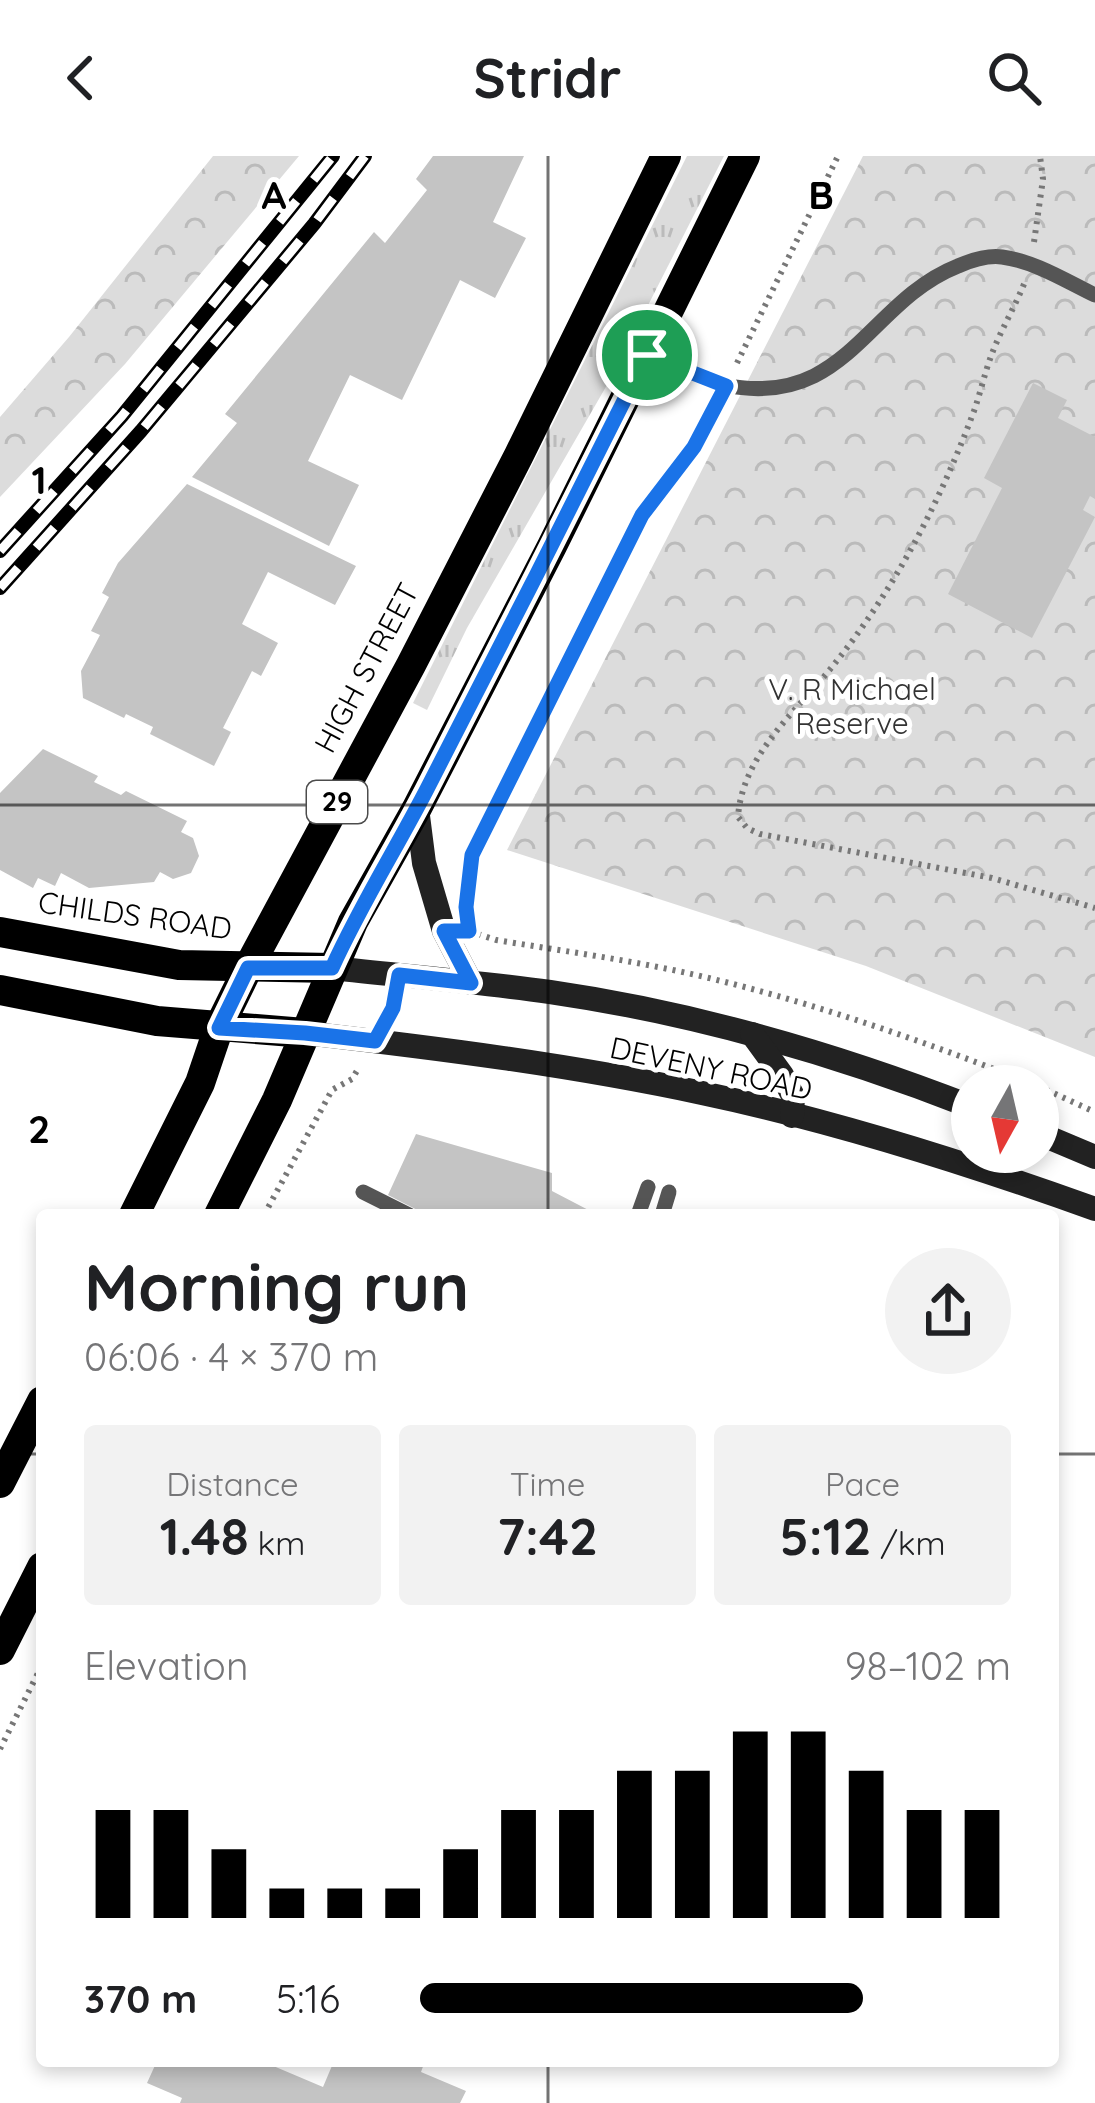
<!DOCTYPE html>
<meta charset="utf-8">
<style>
:root{--surface:#fff;--page:#f2f2f2;--text:#202124;--muted:#757577;--accent:#000}
body{margin:0;font-family:Quicksand,sans-serif;background:var(--page);color:var(--text);height:100vh;display:flex;flex-direction:column;font-size:45px;white-space:nowrap}
*{box-sizing:border-box;margin:0}
p{font-size:39px;color:var(--muted)}
.icon{flex:none;width:66px;height:66px;fill:none;stroke:currentColor;stroke-width:2;stroke-linecap:round;stroke-linejoin:round}
.map{position:relative;flex:1;overflow:hidden}
.panel{position:absolute;left:36px;top:1053px;width:1023px;height:858px;display:flex;flex-direction:column;background:var(--surface);border-radius:12px;box-shadow:0 6px 18px #0003}
.panel>*{flex:none}
.needle{width:78px;rotate:188deg}
.buttons{position:absolute;left:951px;top:909px;display:grid;gap:24px}
.buttons a{display:grid;place-items:center;width:108px;height:108px;border-radius:50%;background:var(--surface);box-shadow:0 6px 18px #0003;font-size:60px}
.pin{position:absolute;display:grid;place-items:center;width:102px;height:102px;color:#fff;margin:-51px;border:6px solid #fff;border-radius:50%;box-shadow:0 3px 12px #0007}
.round{display:grid;place-items:center;flex:none;width:126px;height:126px;border-radius:63px;background:var(--page)}
.summary{display:flex;align-items:center;justify-content:space-between;height:204px;padding:0 48px}
h1{font-size:66px;font-weight:700;line-height:90px}
.stats{display:grid;grid-template-columns:repeat(3,1fr);gap:18px;height:204px;padding:12px 48px}
.stats div{display:grid;align-content:center;border-radius:12px;background:var(--page);text-align:center}
.stats b{font-size:51px;font-weight:700}
.stats small{font-size:33px;font-weight:400}
.stats p{font-size:33px}
.chart{height:336px;padding:24px 48px}
.chart p{display:flex;justify-content:space-between}
.chart svg{width:100%;height:216px;margin-top:12px;stroke:var(--accent);stroke-width:6}
ul{padding:0 48px;list-style:none;font-size:39px}
li{display:grid;grid-template-columns:192px 144px 1fr;align-items:center;height:90px}
li i{height:30px;border-radius:15px;background:var(--accent)}
header{display:flex;justify-content:space-between;align-items:center;height:156px;padding:0 48px;background:var(--surface);font-size:54px;font-weight:700}
.map>svg:first-child{display:block}
.grass{fill:url(#grass-tufts)}
.park{fill:url(#park-crowns)}
.building{fill:#c4c4c4}
.lines{fill:none;stroke-linecap:round;stroke-linejoin:round}
.path{stroke:#777;stroke-width:6;stroke-dasharray:3 6;stroke-linecap:butt}
.lane{stroke:#555;stroke-width:15}
.secondary{stroke:#222;stroke-width:24}
.primary{stroke:#000;stroke-width:30}
.rail-casing{stroke:#000;stroke-width:14}
.rail{stroke:#fff;stroke-width:9;stroke-dasharray:27;stroke-linecap:butt}
.route-casing{stroke:#fff;stroke-width:24}
.route{stroke:#1a73e8;stroke-width:15}
.grid{fill:none;stroke:#000;stroke-width:3;stroke-opacity:0.55}
.labels{text-anchor:middle;stroke-width:10;stroke-linejoin:round;paint-order:stroke}
.shield{fill:#fff;stroke:#4c4c4c;stroke-width:3}
.shield-label{font-size:27px;font-weight:bold;fill:#000}
.street-label{font-size:30px;fill:#000;stroke:#fff}
.park-label{font-size:30px;fill:#333;stroke:#fff}
.grid-label{font-size:39px;text-anchor:middle;font-weight:bold;fill:#000;stroke:#fff;stroke-width:10;stroke-linejoin:round;paint-order:stroke}
</style>
<header><svg class="icon" aria-label="back" viewBox="0 0 24 24"><path d="M15 5l-7 7 7 7"/></svg>Stridr<svg class="icon" aria-label="search" viewBox="0 0 24 24"><circle cx="10" cy="10" r="6"/><path d="M15 15l6 6"/></svg></header>
<div class="map">
<svg width="1095" height="1947" viewBox="0 0 1095 1947">
<defs>
<pattern id="grass-tufts" width="24" height="20" patternUnits="userSpaceOnUse" patternTransform="scale(3)"><rect width="24" height="20" fill="#dcdcdc"/><path d="M3 7l-1-3M5 7V3M7 7l1-3M15 17l-1-3M17 17v-4M19 17l1-3" fill="none" stroke="#bbb"/></pattern>
<pattern id="park-crowns" width="20" height="18" patternUnits="userSpaceOnUse" patternTransform="scale(3)"><rect width="20" height="18" fill="#dcdcdc"/><path d="M2 6a3 3 0 1 1 6 0M12 15a3 3 0 1 1 6 0" fill="none" stroke="#bbb"/></pattern>
</defs>
<rect width="100%" height="100%" fill="#fff"/>
<path class="grass" d="M687,0h37l-113,222 -144,250 -40,82 -14,-7z"/>
<g class="park">
<path d="M213,0h86l-174,208 -125,133v-80l69,-80z"/>
<path d="M863,0h232v901l-229,-91 -359,-116z"/>
</g>
<g class="building">
<path d="M433,0h91l-31,66 33,16 -31,60 -35,-18 -58,120 -52,-25 -42,86 51,24 -30,61 -137,-69 45,-54 -12,-9 149,-182 11,11 42,-53 -11,-11z"/>
<path d="M1033,227l34,17 -9,18 37,19v62l-5,-3 -7,14 12,7 -63,121 -84,-44 54,-106 -18,-10z"/>
<path d="M187,328l169,82 -21,39 -67,-33 -26,52 36,19 -17,33 -9,-5 -29,57 8,4 -17,34 -64,-32 3,-7 -27,-13 -2,4 -41,-20 -2,-27 19,-36 -9,-4 18,-34 -7,-4 16,-30z"/>
<path d="M43,593l55,27 -4,6 27,13 5,-4 61,30 -6,11 12,6 6,18 -8,17 -18,6 -13,-7 -6,10 -65,6 -28,-15 -6,13 -17,-8 -5,10 -33,-18v-77z"/>
<path d="M416,978l136,39v18l46,24h-171l-39,-20z"/>
<path d="M157,1905h116l-2,4 52,22 11,-26h91l-4,11 45,19 -6,12h-280l2,-5 -35,-15z"/>
</g>
<g class="lines">
<g class="path">
<path d="M1034,86l9,-63 -3,-23"/>
<path d="M1024,128c-10,25 -25,49 -34,75 -6,17 -10,35 -16,52 -35,94 -83,185 -147,262 -36,43 -85,85 -89,144l9,11 13,6 232,44 103,30"/>
<path d="M737,207l101,-207"/>
<path d="M466,745l6,-46 170,-340 52,-68 19,-41"/>
<path d="M478,778l18,6c67,11 134,20 200,35 117,27 230,67 342,111"/>
<path d="M1038,930l57,26"/>
<path d="M264,1059l68,-125 20,-11 6,-10"/>
<path d="M0,1593l42,-84"/>
</g>
<g class="lane">
<path d="M647,199c24,10 50,25 77,30 123,25 143,-83 234,-119 14,-6 29,-11 44,-9 32,4 64,24 93,38"/>
<path d="M363,1036l46,23"/>
<path d="M638,1059l10,-28"/>
<path d="M662,1059l7,-23"/>
</g>
<g class="secondary">
<path d="M417,652l7,55 20,68 27,52"/>
<path d="M332,812c73,8 146,14 218,24 145,21 286,62 422,115"/>
<path d="M305,877c132,15 266,32 397,60 133,28 265,70 393,116"/>
<path d="M752,878l30,41 11,21 -1,20"/>
<path d="M1038,977l57,24"/>
</g>
<g class="primary">
<path d="M0,776l179,33 153,3"/>
<path d="M0,834l157,31 148,12"/>
<path d="M134,1059l66,-132 19,-56 29,-59 163,-303 108,-210 147,-299"/>
<path d="M219,1059l58,-115 76,-178 64,-114 135,-262 193,-390"/>
<path d="M0,1327l42,-82"/>
<path d="M0,1494l42,-83"/>
</g>
<defs>
<g id="rail">
<path d="M0,395l122,-135 211,-260"/>
<path d="M0,432l141,-157 173,-207 51,-68"/>
</g>
</defs>
<use href="#rail" class="rail-casing"/>
<use href="#rail" class="rail"/>
</g>
<g class="lines">
<defs>
<path id="route" d="M647,199l79,31 -32,61 -52,68 -170,340 -6,52 3,24h-25l27,52 -72,-8 -6,33 -18,33 -70,-8 -86,-5 29,-60h84c28,-62 64,-119 95,-179 74,-144 148,-289 220,-434z"/>
</defs>
<use href="#route" class="route-casing"/>
<use href="#route" class="route"/>
</g>
<path class="grid" d="M548,0v1059M0,649h1095M0,1298h42M1053,1298h42M548,1905v42"/>
<g class="labels">
<rect class="shield" x="307" y="625" width="60" height="42" rx="9"/>
<g class="shield-label">
<text x="337" y="655">29</text>
</g>
<g class="street-label">
<text transform="translate(367 512) rotate(-62)" y="10">HIGH STREET</text>
<text transform="translate(135 760) rotate(8)" y="10">CHILDS ROAD</text>
<text transform="translate(711 913) rotate(12)" y="10">DEVENY ROAD</text>
</g>
<g class="park-label">
<text x="852" y="544">V. R Michael<tspan x="852" dy="34">Reserve</tspan></text>
</g>
</g>
<g class="grid-label">
<text x="274" y="53">A</text>
<text x="821" y="53">B</text>
<text x="39" y="338">1</text>
<text x="39" y="987">2</text>
</g>
</svg>
<div class="buttons">
<a><svg class="needle" viewBox="-14 -14 28 28"><path d="M0-13l5 13h-10z" fill="#e53935"/><path d="M0 13l5-13h-10z" fill="#757577"/></svg></a>
</div>
<div class="pin" style="left:647px;top:199px;background:#1e9e55"><svg class="icon" aria-label="arrive" viewBox="0 0 24 24"><path d="M6 21V4h12l-3 4 3 4H6"/></svg></div>
<section class="panel">
<div class="summary"><div><h1>Morning run</h1><p>06:06 · 4 × 370 m</p></div><a class="round"><svg class="icon" aria-label="share" viewBox="0 0 24 24"><path d="M12 15V3M7 8l5-5 5 5M5 13v7h14v-7"/></svg></a></div>
<div class="stats">
<div><p>Distance</p><b>1.48<small> km</small></b></div>
<div><p>Time</p><b>7:42</b></div>
<div><p>Pace</p><b>5:12<small> /km</small></b></div>
</div>
<div class="chart"><p><span>Elevation</span>98–102 m</p>
<svg viewBox="0 0 160 44" preserveAspectRatio="none"><path d="M5 44V22M15 44V22M25 44V30M35 44V38M45 44V38M55 44V38M65 44V30M75 44V22M85 44V22M95 44V14M105 44V14M115 44V6M125 44V6M135 44V14M145 44V22M155 44V22"/></svg>
</div>
<ul>
<li><b>370 m</b>5:16<i style="width:75%"></i></li>
</ul>
</section>
</div>
